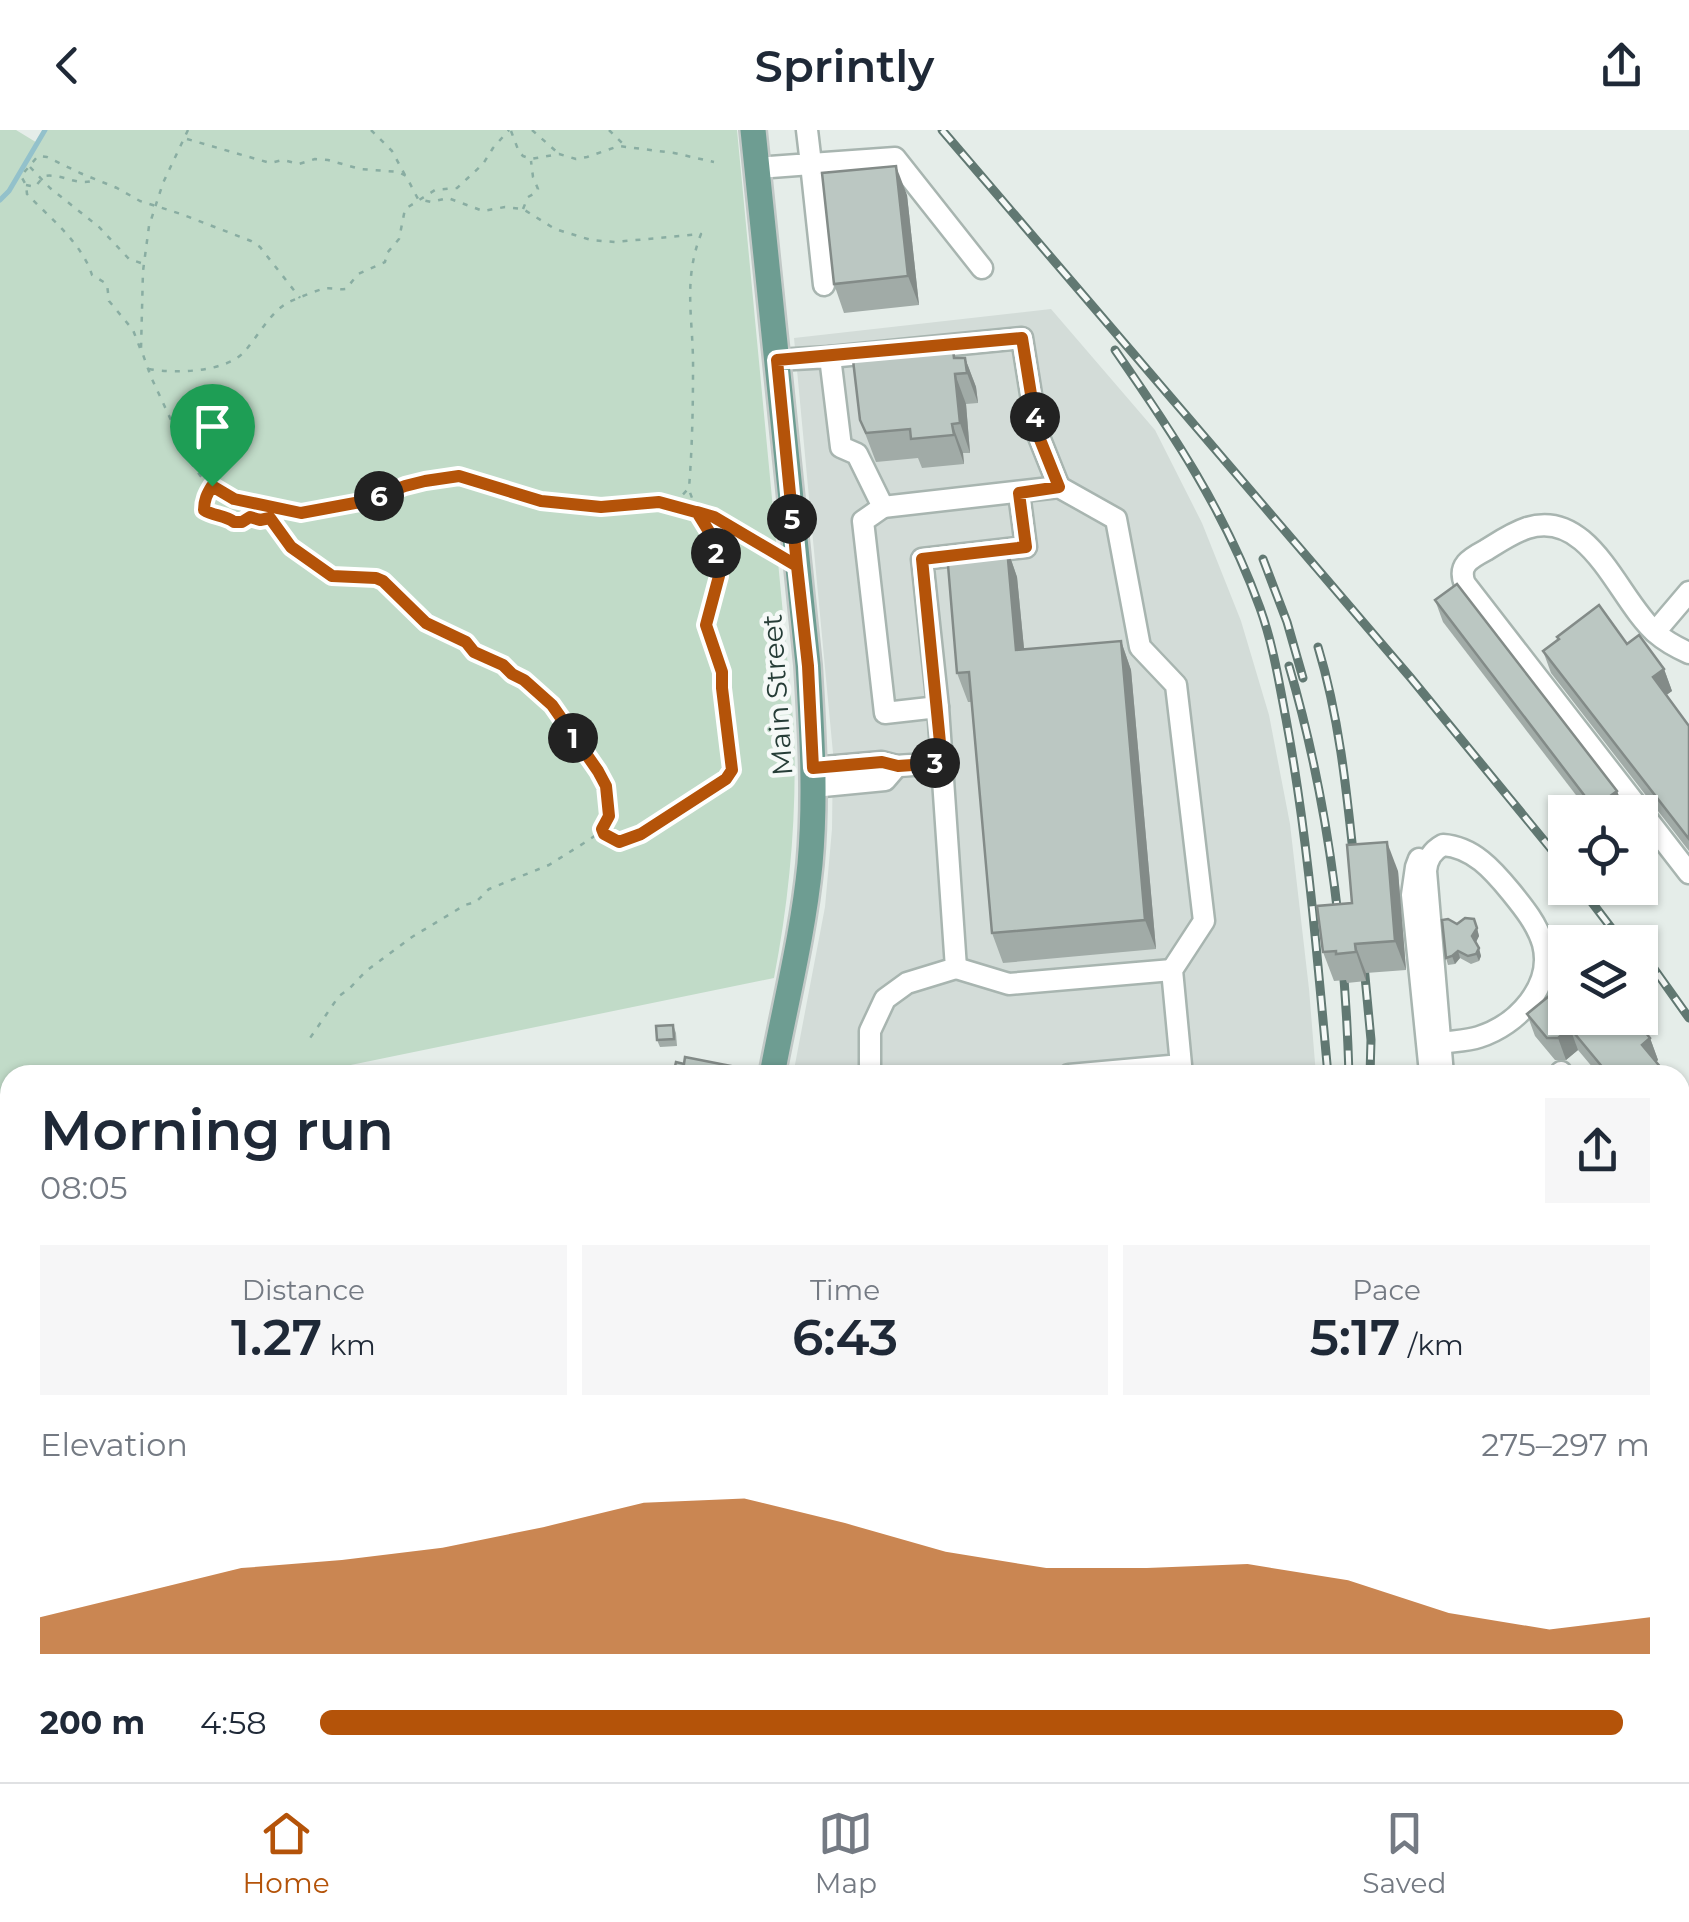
<!DOCTYPE html>
<meta charset="utf-8">
<style>
:root{--surface:#fff;--page:#f6f6f7;--text:#1f2937;--muted:#747a83;--line:#e0e1e3;--accent:#b45309}
body{margin:0;font-family:Montserrat,sans-serif;background:var(--page);color:var(--text);height:100vh;display:flex;flex-direction:column;font-size:38px;white-space:nowrap}
*{box-sizing:border-box;margin:0}
p{font-size:32px;color:var(--muted)}
.icon{flex:none;width:55px;height:55px;fill:none;stroke:currentColor;stroke-width:2;stroke-linecap:round;stroke-linejoin:round}
.map{position:relative;flex:1;overflow:hidden}
.drawer{position:absolute;left:0px;top:935px;width:1690px;height:718px;display:flex;flex-direction:column;background:var(--surface);border-radius:30px 30px 0 0;box-shadow:0 2px 8px #0004}
.drawer>*{flex:none}
.controls{position:absolute;left:1548px;top:665px;display:grid;gap:20px}
.controls a{display:grid;place-items:center;width:110px;height:110px;border-radius:0px;background:var(--surface);box-shadow:0 2px 8px #0004;font-size:50px}
.pin{position:absolute;display:grid;place-items:center;width:85px;height:85px;color:#fff;margin:-102px -42px;border-radius:50% 50% 50% 0;rotate:-45deg;box-shadow:0 0 10px #0007}
.pin .icon{rotate:45deg}
.km{position:absolute;width:50px;height:50px;margin:-25px;border-radius:50%;background:#222;color:#fff;font-size:28px;line-height:50px;text-align:center}
.round{display:grid;place-items:center;flex:none;width:105px;height:105px;border-radius:0px;background:var(--page)}
.head{display:flex;align-items:center;justify-content:space-between;height:170px;padding:0 40px}
h1{font-size:55px;font-weight:600;line-height:75px}
.figures{display:grid;grid-template-columns:repeat(3,1fr);gap:15px;height:170px;padding:10px 40px}
.figures div{display:grid;align-content:center;border-radius:0px;background:var(--page);text-align:center}
.figures b{font-size:50px;font-weight:600}
.figures small{font-size:28px;font-weight:400}
.figures p{font-size:28px}
.chart{height:280px;padding:20px 40px}
.chart p{display:flex;justify-content:space-between}
.chart svg{width:100%;height:180px;margin-top:10px;fill:var(--accent);opacity:.7}
ul{padding:0 40px;list-style:none;font-size:32px}
li{display:grid;grid-template-columns:160px 120px 1fr;align-items:center;height:75px}
li i{height:25px;border-radius:12px;background:var(--accent)}
header{display:flex;justify-content:space-between;align-items:center;height:130px;padding:0 40px;background:var(--surface);font-size:45px;font-weight:600}
.tab-bar{display:flex;justify-content:space-around;align-items:center;height:140px;border-top:2px solid var(--line);background:var(--surface);font-size:28px;color:var(--muted)}
.tab-bar a{display:grid;justify-items:center;gap:5px}
.tab-bar .selected{color:var(--accent)}
.map>svg:first-child{display:block}
.built{fill:#d3dcd8}
.green{fill:#c1dbc8}
.lines{fill:none;stroke-linecap:round;stroke-linejoin:round}
.stream{stroke:#93c1cb;stroke-width:5}
.minor-casing{stroke:#a8b5b0;stroke-width:25}
.major-casing{stroke:#c2c9c7;stroke-width:30}
.path{stroke:#89ada2;stroke-width:2.5;stroke-dasharray:5 8;stroke-linecap:butt}
.minor{stroke:#fff;stroke-width:20}
.major{stroke:#6e9d92;stroke-width:25}
.rail-casing{stroke:#617872;stroke-width:9}
.rail{stroke:#f5f9f7;stroke-width:5;stroke-dasharray:15;stroke-linecap:butt}
.wall{fill:#a1aba7}
.shaded-wall{fill:#838b88}
.building{fill:#bbc7c2;stroke:#838b88;stroke-width:2.5}
.route-casing{stroke:#fff;stroke-width:20}
.route{stroke:#b45309;stroke-width:12}
.labels{text-anchor:middle;stroke-width:9;stroke-linejoin:round;paint-order:stroke}
.street-label{font-size:28px;fill:#263d37;stroke:#f5f9f7}
</style>
<header><svg class="icon" aria-label="back" viewBox="0 0 24 24"><path d="M15 5l-7 7 7 7"/></svg>Sprintly<svg class="icon" aria-label="share" viewBox="0 0 24 24"><path d="M12 15V3M7 8l5-5 5 5M5 13v7h14v-7"/></svg></header>
<div class="map">
<svg width="1689" height="1652" viewBox="0 0 1689 1652">
<rect width="100%" height="100%" fill="#e5ede9"/>
<g class="built">
<path d="M1051,179l104,121 47,93 39,98 28,94 21,109 19,165 7,86h-523l32,-168 7,-78 1,-76 -39,-415z"/>
<path d="M760,1643h172l-16,9h-157z"/>
</g>
<g class="green">
<path d="M0,0h16l23,14 4,-14h694l57,600c3,84 -4,165 -20,248l-472,97h-292v139l-10,55z"/>
<path d="M0,1172l10,26v444l64,1 -2,9h-72z"/>
</g>
<g class="lines">
<g class="stream">
<path d="M0,70l9,-9 36,-61"/>
<path d="M0,1621l11,31"/>
</g>
<defs>
<g id="minor">
<path d="M757,38l54,-4 -4,-34"/>
<path d="M824,155l-13,-121 84,-6 87,110"/>
<path d="M830,227l192,-19 15,94 22,55"/>
<path d="M777,230l53,-3 11,90 16,7 26,53 -20,14 22,192 53,-6 18,261 -49,15 -22,16 -15,32v44"/>
<path d="M883,377l176,-20 57,32 24,128 36,38 28,236 -32,49 9,95 -112,10"/>
<path d="M1655,502l34,-40"/>
<path d="M1689,523c-11,-5 -24,-12 -33,-20 -38,-33 -65,-125 -129,-105 -15,5 -28,14 -41,22 -15,8 -29,15 -21,34l224,289"/>
<path d="M938,577l-16,-148 104,-12 -7,-54"/>
<path d="M813,638l69,-6 15,4 45,-3"/>
<path d="M813,657l72,-7 12,-14"/>
<path d="M1419,729l-3,8 -4,28 18,178"/>
<path d="M956,838l53,16 163,-14"/>
<path d="M1441,913c12,-2 26,-2 38,-6 38,-12 75,-51 64,-93 -6,-20 -19,-36 -32,-52 -18,-22 -38,-45 -68,-47 -11,6 -16,14 -17,26l17,204"/>
<path d="M1561,942l1,3"/>
<path d="M1680,1204l9,-2"/>
<path d="M1680,1549l9,-3"/>
<path d="M439,1642l52,2 83,-2"/>
<path d="M1166,1642l2,10"/>
<path d="M1228,1642l7,10"/>
<path d="M1097,1652l19,-4 1,4"/>
<path d="M1279,1652l16,-10"/>
</g>
<g id="major">
<path d="M753,0l55,535c4,67 8,133 2,199 -7,71 -25,141 -38,211"/>
<path d="M1680,1082l9,-7"/>
<path d="M641,1652v-10"/>
<path d="M935,1652l15,-10"/>
</g>
</defs>
<use href="#minor" class="minor-casing"/>
<use href="#major" class="major-casing"/>
<g class="path">
<path d="M188,0l-25,53 -14,43 -6,45 -2,78 10,28 40,86 14,19 29,17 67,14 65,-12 39,-15 20,-5 34,-4 82,24 60,6 58,-5 32,8 23,7 62,36"/>
<path d="M371,0l21,21 13,24"/>
<path d="M532,0l26,23"/>
<path d="M609,0l15,15"/>
<path d="M511,1l8,21 4,4 8,3 28,-5 17,5 11,-2 32,-11 55,7 40,9"/>
<path d="M187,9l83,24 13,-3 16,4 16,-5 13,1 32,9 39,3 7,4 12,23 13,3 17,-4 35,13 22,-4 18,2 32,20 36,11 24,2 86,-8c-19,49 -7,87 -8,138 0,39 -1,78 -4,116l-15,16"/>
<path d="M30,37l20,21 49,39 30,32 15,5"/>
<path d="M26,55l9,2 9,-11c18,-3 33,11 51,4"/>
<path d="M523,79l5,-12 9,-5 1,-3 -5,-12 -2,-16"/>
<path d="M140,218l-7,-18 -24,-29 -2,-17 -15,-9c-10,-32 -42,-57 -65,-81l-1,-9 -5,-9 17,-20 9,1 33,16 37,15 23,13 41,13 70,27 9,6 40,51"/>
<path d="M149,239c28,5 78,3 96,-18 13,-15 25,-38 42,-48 3,-2 33,-14 36,-14 7,-2 16,1 23,0l12,-15 27,-12 2,-9 12,-14 6,-30 30,-19 22,-2 26,-24 10,-16 16,-18"/>
<path d="M211,357c-5,8 -6,14 -7,23 10,6 21,5 30,13l9,-1 8,-5 10,3 9,-2 21,29 40,29 45,2 7,3 43,42 40,19 9,10 28,13 10,10 12,5 27,25 54,80 3,31 -2,7 -8,10 -15,10 -35,22 -60,24 -13,13 -11,3 -53,32 -46,34 -17,18 -10,7 -31,45"/>
<path d="M602,699c4,7 9,14 19,13 13,0 89,-52 105,-63l6,-9 1,-11 -11,-71v-16l-15,-37 -1,-10 13,-49 -1,-12 -5,-26 -16,-27 -8,-21"/>
</g>
<use href="#minor" class="minor"/>
<use href="#major" class="major"/>
<defs>
<g id="rail">
<path d="M942,0l468,547 155,189"/>
<path d="M1115,220c57,82 111,163 145,258 13,36 19,74 26,111 22,118 31,237 42,356"/>
<path d="M1263,429l24,63 16,56"/>
<path d="M1318,517c22,73 29,148 37,224"/>
<path d="M1289,536c39,133 56,270 60,409"/>
<path d="M1581,758l41,54"/>
<path d="M1640,819l49,69"/>
<path d="M1363,825l8,85 -1,35"/>
<path d="M1469,1642l2,10"/>
</g>
</defs>
<use href="#rail" class="rail-casing"/>
<use href="#rail" class="rail"/>
</g>
<g class="wall">
<path d="M907,65l12,110 -75,8 -10,-29z"/>
<path d="M953,220l3,8h9l11,29 2,16 -12,1 4,49h-7l1,11 -42,4 -4,-10 -42,4 -16,-42z"/>
<path d="M1007,418l10,29 7,72 97,-8 10,29 25,279 -153,14 -11,-30 -21,-231h-3l-11,-29z"/>
<path d="M1435,470l182,191 8,21h-36l-146,-190z"/>
<path d="M1627,514l37,25 8,22 -6,4 23,31v125l-138,-178 -8,-22z"/>
<path d="M1398,741l8,99 -40,3v8l-19,2 -1,-3 -12,1 -11,-29 29,-49z"/>
<path d="M1474,789l5,17 -3,6 5,14 -2,5 -8,3 -11,-6 -5,6 -7,1 -2,-7 11,-34z"/>
<path d="M1527,884l103,14 20,10 8,22 -2,2 11,13h-68l-21,-25 -12,10h-11l-20,-24z"/>
<path d="M673,895l3,8 1,13 -17,1 -3,-7z"/>
<path d="M1689,1223v52l-8,2 2,10 -3,1v-63z"/>
<path d="M1680,1309l8,34 -8,2z"/>
</g>
<g class="shaded-wall">
<path d="M896,36l11,29 12,110 -11,-29z"/>
<path d="M965,228l11,29 2,16 -11,-30z"/>
<path d="M955,244l11,30 4,49 -10,-30z"/>
<path d="M952,294l11,29 1,11 -10,-29z"/>
<path d="M1007,418l10,29 10,102 -11,-29z"/>
<path d="M1121,511l10,29 25,279 -11,-29z"/>
<path d="M1664,539l8,22 -11,8 -8,-22z"/>
<path d="M1617,661l8,21h-29l-2,-4z"/>
<path d="M1387,712l11,29 8,99 -11,-29z"/>
<path d="M1477,798l2,8 -4,8 -3,-8z"/>
<path d="M1355,814l11,29v8l-10,-29z"/>
<path d="M1479,818l2,8 -2,5 -3,-7z"/>
<path d="M1458,821l2,7 -5,6 -3,-8z"/>
<path d="M1570,898l8,22 -12,10 -8,-22z"/>
<path d="M1650,908l8,22 -8,7 -8,-22z"/>
<path d="M1688,967l1,28 -9,7v-29z"/>
<path d="M1680,1309l8,34 -8,-21z"/>
<path d="M393,1642h4l2,10h-6z"/>
<path d="M709,1642h11l1,10h-12z"/>
</g>
<g class="building">
<path d="M896,36l12,110 -74,8 -12,-111z"/>
<path d="M953,220l1,8h11l2,15 -12,1 5,49 -8,1 2,11 -43,4 -1,-10 -44,4 -6,-13 -7,-60z"/>
<path d="M1007,418l9,102 105,-9 24,279 -153,13 -23,-261 -12,1 -10,-120z"/>
<path d="M1457,454l160,207 -23,17 -159,-208z"/>
<path d="M1599,475l28,39 12,-9 25,34 -11,8 36,49v113l-146,-188 16,-12 -2,-2z"/>
<path d="M1387,712l8,99 -40,3 1,8 -20,2v-3l-13,1 -6,-46 35,-3 -5,-58z"/>
<path d="M1465,788l9,1 3,9 -5,8 7,12 -3,6 -8,2 -10,-5 -6,5 -6,2 -4,-38 6,-1 9,5z"/>
<path d="M1565,853v35h56l9,10 7,-6 13,16 -8,7 25,30h-58l-39,-47 -12,10h-11l-20,-24z"/>
<path d="M673,895l1,14 -17,1 -1,-14z"/>
<path d="M685,927l51,10 -2,8h-61l3,-13 8,2z"/>
<path d="M1680,956l8,11 -8,6z"/>
<path d="M1689,1223v29l-9,1v-28z"/>
<path d="M1689,1552v93l-9,-41v-50z"/>
<rect x="357" y="1642" width="36" height="10"/>
<path d="M677,1642h32v10h-33z"/>
</g>
<g class="lines">
<defs>
<path id="route" d="M212,356c-5,8 -8,14 -8,24 9,6 21,5 30,12h8l8,-5 10,3 10,-2 21,29 41,29 44,2 7,3 43,42 40,19 8,10 29,13 9,9 12,6 28,25 46,66 8,15 3,30 -7,13 2,5 15,8 22,-8 85,-55 6,-9 -10,-82v-16l-16,-47 13,-49 -1,-12 -5,-26 -16,-26 17,5 83,49 11,100 5,102 69,-6 16,4 44,-3 -20,-204 104,-12 -7,-54 40,-6 -22,-55 -15,-94 -245,22 20,206 -83,-49 -55,-15 -58,5 -60,-6 -82,-25 -34,5 -20,5 -39,15 -65,12 -67,-14 -22,-13"/>
</defs>
<use href="#route" class="route-casing"/>
<use href="#route" class="route"/>
</g>
<g class="labels">
<g class="street-label">
<text transform="translate(777 565) rotate(-94)" y="10">Main Street</text>
</g>
</g>
</svg>
<div class="controls">
<a><svg class="icon" aria-label="locate" viewBox="0 0 24 24"><circle cx="12" cy="12" r="6"/><path d="M12 2v4M12 18v4M2 12h4M18 12h4"/></svg></a>
<a><svg class="icon" aria-label="layers" viewBox="0 0 24 24"><path d="M12 4l9 5-9 5-9-5zM3 14l9 5 9-5"/></svg></a>
</div>
<div class="pin" style="left:212px;top:356px;background:#1e9e55"><svg class="icon" aria-label="arrive" viewBox="0 0 24 24"><path d="M6 21V4h12l-3 4 3 4H6"/></svg></div>
<b class="km" style="left:573px;top:608px">1</b>
<b class="km" style="left:716px;top:423px">2</b>
<b class="km" style="left:935px;top:633px">3</b>
<b class="km" style="left:1035px;top:287px">4</b>
<b class="km" style="left:792px;top:389px">5</b>
<b class="km" style="left:379px;top:366px">6</b>
<section class="drawer">
<div class="head"><div><h1>Morning run</h1><p>08:05</p></div><a class="round"><svg class="icon" aria-label="share" viewBox="0 0 24 24"><path d="M12 15V3M7 8l5-5 5 5M5 13v7h14v-7"/></svg></a></div>
<div class="figures">
<div><p>Distance</p><b>1.27<small> km</small></b></div>
<div><p>Time</p><b>6:43</b></div>
<div><p>Pace</p><b>5:17<small> /km</small></b></div>
</div>
<div class="chart"><p><span>Elevation</span>275–297 m</p>
<svg viewBox="0 0 160 44" preserveAspectRatio="none"><path d="M0 44V35L10 29L20 23L30 21L40 18L50 13L60 7L70 6L80 12L90 19L100 23L110 23L120 22L130 26L140 34L150 38L160 35V44z"/></svg>
</div>
<ul>
<li><b>200 m</b>4:58<i style="width:98%"></i></li>
</ul>
</section>
</div>
<nav class="tab-bar">
<a class="selected"><svg class="icon" aria-label="home" viewBox="0 0 24 24"><path d="M3 11l9-7 9 7M6 9v11h12V9"/></svg>Home</a>
<a><svg class="icon" aria-label="map" viewBox="0 0 24 24"><path d="M3 6l6-2 6 2 6-2v14l-6 2-6-2-6 2zM9 4v14M15 6v14"/></svg>Map</a>
<a><svg class="icon" aria-label="saved" viewBox="0 0 24 24"><path d="M7 4h10v16l-5-4-5 4z"/></svg>Saved</a>
</nav>
